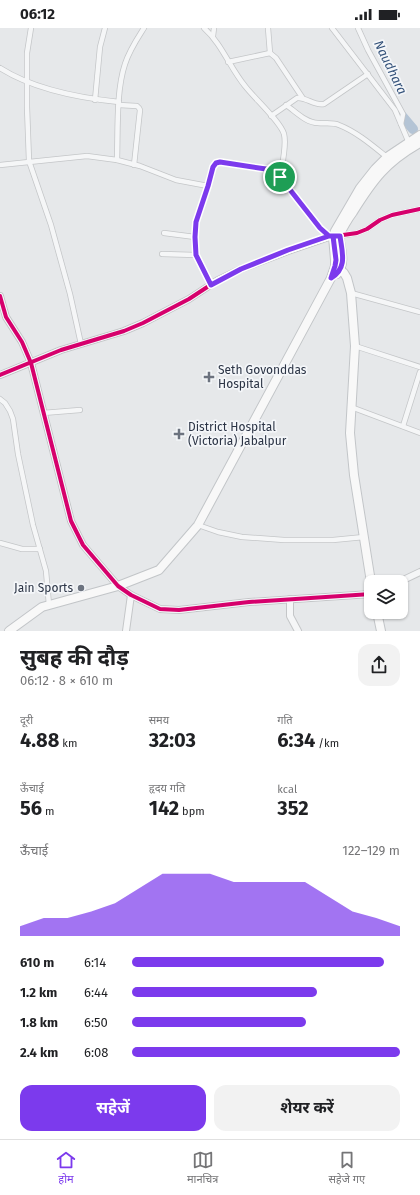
<!DOCTYPE html>
<html lang="hi">
<meta charset="utf-8">
<style>
:root{--surface:#fff;--page:#f2f2f2;--text:#202124;--muted:#757577;--line:#e0e0e0;--accent:#7c3aed}
body{margin:0;font-family:"Fira Sans","Noto Sans Devanagari",sans-serif;background:var(--page);color:var(--text);height:100vh;display:flex;flex-direction:column;font-size:15px;white-space:nowrap}
*{box-sizing:border-box;margin:0}
p{font-size:13px;color:var(--muted)}
.icon{flex:none;width:22px;height:22px;fill:none;stroke:currentColor;stroke-width:2;stroke-linecap:round;stroke-linejoin:round}
.map{position:relative;height:603px;overflow:hidden}
.details{display:flex;flex-direction:column;background:var(--surface);flex:1}
.details>*{flex:none}
.controls{position:absolute;left:364px;top:547px;display:grid;gap:8px}
.controls a{display:grid;place-items:center;width:44px;height:44px;border-radius:8px;background:var(--surface);box-shadow:0 1px 3px #0004;font-size:20px}
.pin{position:absolute;display:grid;place-items:center;width:34px;height:34px;color:#fff;margin:-17px;border:2px solid #fff;border-radius:50%;box-shadow:0 1px 4px #0007}
.round{display:grid;place-items:center;flex:none;width:42px;height:42px;border-radius:12px;background:var(--page)}
.head{display:flex;align-items:center;justify-content:space-between;height:68px;padding:0 20px}
h1{font-size:22px;font-weight:700;line-height:30px}
.stats{display:grid;grid-template-columns:repeat(3,1fr);gap:6px;height:68px;padding:4px 20px}
.stats div{display:grid;align-content:center}
.stats b{font-size:20px;font-weight:700}
.stats small{font-size:11px;font-weight:400}
.stats p{font-size:11px}
.chart{height:112px;padding:8px 20px}
.chart p{display:flex;justify-content:space-between}
.chart svg{width:100%;height:72px;margin-top:4px;fill:var(--accent);opacity:.7}
.button{display:flex;gap:8px;margin-top:auto;padding:8px 20px}
.button a{flex:1;height:46px;border-radius:12px;background:var(--accent);color:#fff;font-size:16px;font-weight:700;line-height:46px;text-align:center}
.button a+a{background:var(--page);color:var(--text)}
ul{padding:0 20px;list-style:none;font-size:13px}
li{display:grid;grid-template-columns:64px 48px 1fr;align-items:center;height:30px}
li i{height:10px;border-radius:5px;background:var(--accent)}
.status{display:flex;justify-content:space-between;align-items:center;height:28px;padding:0 20px;background:var(--surface);direction:ltr}
.status svg{height:11px;fill:currentColor}
.menu{display:flex;justify-content:space-around;align-items:center;height:56px;border-top:1px solid var(--line);background:var(--surface);font-size:11px;color:var(--muted)}
.menu a{display:grid;justify-items:center;gap:2px}
.menu .current{color:var(--accent)}
.map>svg:first-child{display:block}
.lines{fill:none;stroke-linecap:round;stroke-linejoin:round}
.river{stroke:#b4c4d5;stroke-width:10}
.minor-casing{stroke:#c4c6c8;stroke-width:6}
.tertiary-casing{stroke:#c4c6c8;stroke-width:8}
.primary-casing{stroke:#c2c5c8;stroke-width:10}
.minor{stroke:#f5f6f7;stroke-width:4.5}
.tertiary{stroke:#f5f6f7;stroke-width:6}
.primary{stroke:#f8f8f8;stroke-width:8}
.cycleway-casing{stroke:#f4f6f9;stroke-width:6}
.cycleway{stroke:#d6006c;stroke-width:4}
.route-casing{stroke:#fff;stroke-width:8}
.route{stroke:#7c3aed;stroke-width:5}
.poi-dot{fill:#6c737f;stroke:#f4f6f9;stroke-width:1.5}
.labels{text-anchor:middle;stroke-width:3.5;stroke-linejoin:round;paint-order:stroke}
.poi-label{font-size:12px;fill:#2b3445;stroke:#f4f6f9;text-anchor:start}
.water-label{font-size:13px;font-style:italic;fill:#34527a;stroke:#f4f6f9}
</style>
<div class="status"><b>06:12</b><svg viewBox="0 0 49 12"><path d="M0 12V9h3v3zM5 12V6h3v6zM10 12V3h3v9zM15 12V0h3v12zM26 1h20v11H26zM47 4h2v5h-2z"/></svg></div>
<div class="map">
<svg width="420" height="603" viewBox="0 0 420 603">
<rect width="100%" height="100%" fill="#e6e8ea"/>
<g class="lines">
<path class="river" d="M402,88l11,13"/>
<defs>
<g id="minor">
<path d="M31,0l-4,25v54l2,54 22,64 19,69 11,50"/>
<path d="M204,0c18,16 26,40 41,58 9,12 35,35 39,48 3,12 -2,30 -4,43"/>
<path d="M268,0l2,25"/>
<path d="M332,0l63,82 14,33"/>
<path d="M358,0l10,22 35,64 -2,10"/>
<path d="M213,8l1,-8"/>
<path d="M228,34l42,-9 6,5 26,39"/>
<path d="M0,40c33,21 80,30 119,34"/>
<path d="M95,72l5,-53 5,-19"/>
<path d="M119,77l18,1 2,2 1,2 -6,55"/>
<path d="M286,77c9,6 20,18 32,18 7,1 14,-1 21,2 18,7 34,21 49,33"/>
<path d="M271,88l26,-18c10,-1 16,8 27,6l44,-30"/>
<path d="M117,132c1,-30 -1,-69 8,-96 4,-13 12,-25 19,-36"/>
<path d="M0,137l87,-9 30,4 23,6 36,14 32,6c2,-8 2,-22 12,-24l46,7 14,8 40,51 9,9"/>
<path d="M208,158l-12,36 -1,15 1,18 15,30"/>
<path d="M164,205l31,4"/>
<path d="M340,208l17,-3 10,-4 13,-9 12,-5 28,-6"/>
<path d="M162,226l34,1"/>
<path d="M351,265l69,19"/>
<path d="M355,318l65,21"/>
<path d="M0,371l5,4 5,8 3,8 5,35 15,71 13,46 3,34"/>
<path d="M351,379l69,26"/>
<path d="M43,385l37,-3"/>
<path d="M403,398l17,-54"/>
<path d="M198,497l20,7 24,5 42,3h49l31,-3"/>
<path d="M0,515l22,6h18"/>
</g>
<g id="tertiary">
<path d="M0,268l6,21 16,25 9,21 40,158 12,24 35,41 13,9 29,14 19,1 70,-8 122,-8"/>
<path d="M0,347l61,-25 63,-19 19,-8 46,-24 29,-19 23,-11 47,-18 41,-14 7,-1"/>
<path d="M399,554l21,-10"/>
<path d="M290,571v17l8,15"/>
<path d="M126,603l5,-36"/>
</g>
<g id="primary">
<path d="M335,238l9,7 3,5 4,15 4,53 -5,87 4,42 17,107"/>
<path d="M337,246c8,-9 5,-21 3,-32 0,-2 -1,-4 0,-6 0,-5 10,-20 13,-24 20,-32 33,-50 67,-69"/>
<path d="M377,584l4,19"/>
<path d="M9,603l33,-24 76,-21 41,-16 39,-45 133,-247 4,-12v-6l-2,-24 2,-5 25,-43 15,-19 12,-12 33,-22"/>
</g>
</defs>
<use href="#minor" class="minor-casing"/>
<use href="#tertiary" class="tertiary-casing"/>
<use href="#primary" class="primary-casing"/>
<use href="#minor" class="minor"/>
<use href="#tertiary" class="tertiary"/>
<use href="#primary" class="primary"/>
<defs>
<g id="cycleway">
<path d="M0,268l6,21 16,25 9,21 40,158 12,24 35,41 13,9 29,14 19,1 70,-8 122,-8"/>
<path d="M0,347l61,-25 63,-19 19,-8 46,-24 29,-19 23,-11 47,-18 41,-14 28,-4 10,-4 13,-9 12,-5 28,-6"/>
</g>
</defs>
<use href="#cycleway" class="cycleway-casing"/>
<use href="#cycleway" class="cycleway"/>
</g>
<g class="lines">
<defs>
<path id="route" d="M280,149l40,51 9,8h4l3,24 -1,6 -4,12c17,-10 11,-26 9,-42h-11l-41,14 -47,19 -30,16 -15,-30 -1,-18 1,-15 12,-36 5,-19 3,-4 4,-1 46,7 14,8"/>
</defs>
<use href="#route" class="route-casing"/>
<use href="#route" class="route"/>
</g>
<g class="poi-dot">
<path d="M207 343h4v4h4v4h-4v4h-4v-4h-4v-4h4z"/>
<path d="M177 400h4v4h4v4h-4v4h-4v-4h-4v-4h4z"/>
<circle cx="81" cy="560" r="4"/>
</g>
<g class="labels">
<g class="poi-label">
<text x="218" y="346">Seth Govonddas<tspan x="218" dy="14">Hospital</tspan></text>
<text x="188" y="403">District Hospital<tspan x="188" dy="14">(Victoria) Jabalpur</tspan></text>
<text x="73" y="564" text-anchor="end">Jain Sports</text>
</g>
<g class="water-label">
<text transform="translate(391 39) rotate(64)" y="5">Naudhara</text>
</g>
</g>
</svg>
<div class="controls">
<a><svg class="icon" aria-label="layers" viewBox="0 0 24 24"><path d="M12 4l9 5-9 5-9-5zM3 14l9 5 9-5"/></svg></a>
</div>
<div class="pin" style="left:280px;top:149px;background:#1e9e55"><svg class="icon" aria-label="arrive" viewBox="0 0 24 24"><path d="M6 21V4h12l-3 4 3 4H6"/></svg></div>
</div>
<section class="details">
<div class="head"><div><h1>सुबह की दौड़</h1><p>06:12 · 8 × 610 m</p></div><a class="round"><svg class="icon" aria-label="share" viewBox="0 0 24 24"><path d="M12 15V3M7 8l5-5 5 5M5 13v7h14v-7"/></svg></a></div>
<div class="stats">
<div><p>दूरी</p><b>4.88<small> km</small></b></div>
<div><p>समय</p><b>32:03</b></div>
<div><p>गति</p><b>6:34<small> /km</small></b></div>
</div>
<div class="stats">
<div><p>ऊँचाई</p><b>56<small> m</small></b></div>
<div><p>हृदय गति</p><b>142<small> bpm</small></b></div>
<div><p>kcal</p><b>352</b></div>
</div>
<div class="chart"><p><span>ऊँचाई</span>122–129 m</p>
<svg viewBox="0 0 160 44" preserveAspectRatio="none"><path d="M0 44V38L10 33L20 33L30 29L40 24L50 15L60 6L70 6L80 6L90 11L100 11L110 11L120 11L130 20L140 29L150 33L160 38V44z"/></svg>
</div>
<ul>
<li><b>610 m</b>6:14<i style="width:94%"></i></li>
<li><b>1.2 km</b>6:44<i style="width:69%"></i></li>
<li><b>1.8 km</b>6:50<i style="width:65%"></i></li>
<li><b>2.4 km</b>6:08<i style="width:100%"></i></li>
</ul>
<div class="button"><a>सहेजें</a><a>शेयर करें</a></div>
</section>
<nav class="menu">
<a class="current"><svg class="icon" aria-label="home" viewBox="0 0 24 24"><path d="M3 11l9-7 9 7M6 9v11h12V9"/></svg>होम</a>
<a><svg class="icon" aria-label="map" viewBox="0 0 24 24"><path d="M3 6l6-2 6 2 6-2v14l-6 2-6-2-6 2zM9 4v14M15 6v14"/></svg>मानचित्र</a>
<a><svg class="icon" aria-label="saved" viewBox="0 0 24 24"><path d="M7 4h10v16l-5-4-5 4z"/></svg>सहेजे गए</a>
</nav>
